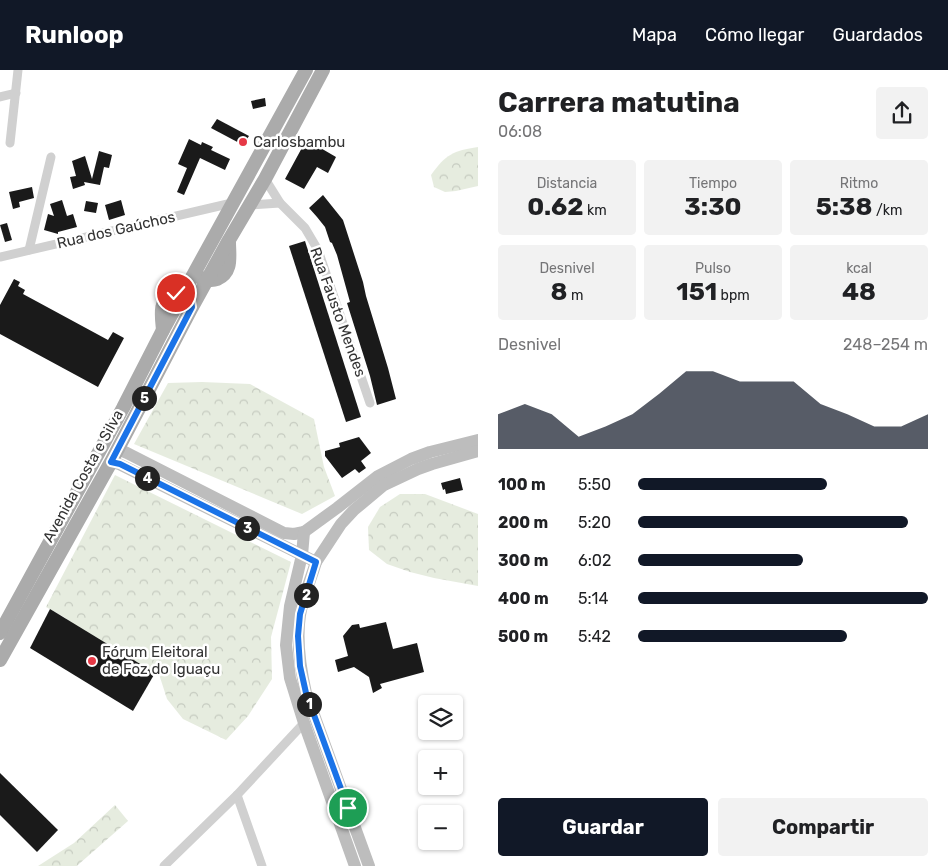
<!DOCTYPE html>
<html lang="es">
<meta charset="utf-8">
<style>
:root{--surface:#fff;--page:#f2f2f2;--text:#202124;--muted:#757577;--accent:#111827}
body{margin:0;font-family:Rubik,sans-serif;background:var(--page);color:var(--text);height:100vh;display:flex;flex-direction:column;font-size:19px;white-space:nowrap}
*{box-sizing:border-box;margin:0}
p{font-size:16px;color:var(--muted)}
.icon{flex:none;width:28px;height:28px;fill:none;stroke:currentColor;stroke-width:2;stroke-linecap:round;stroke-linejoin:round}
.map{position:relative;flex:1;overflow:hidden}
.details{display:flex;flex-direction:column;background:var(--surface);width:470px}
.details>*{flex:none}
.tools{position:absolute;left:418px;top:625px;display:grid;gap:10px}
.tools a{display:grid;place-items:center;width:45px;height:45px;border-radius:5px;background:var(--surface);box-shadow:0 1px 4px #0004;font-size:25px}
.pin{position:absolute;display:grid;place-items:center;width:42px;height:42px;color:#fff;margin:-21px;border:2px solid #fff;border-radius:50%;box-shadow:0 1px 5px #0007}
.km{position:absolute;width:25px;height:25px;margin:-12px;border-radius:50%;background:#222;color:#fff;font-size:14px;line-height:25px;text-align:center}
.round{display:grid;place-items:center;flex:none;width:52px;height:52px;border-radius:5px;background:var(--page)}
.headline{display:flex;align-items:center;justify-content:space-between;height:85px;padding:0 20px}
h1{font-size:28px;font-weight:700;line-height:38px}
.metrics{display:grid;grid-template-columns:repeat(3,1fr);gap:8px;height:85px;padding:5px 20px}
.metrics div{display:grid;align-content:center;border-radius:5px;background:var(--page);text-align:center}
.metrics b{font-size:25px;font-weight:700}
.metrics small{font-size:14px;font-weight:400}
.metrics p{font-size:14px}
.chart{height:140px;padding:10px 20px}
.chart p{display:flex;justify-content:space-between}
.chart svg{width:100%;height:90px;margin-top:5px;fill:var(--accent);opacity:.7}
.cta{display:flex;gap:10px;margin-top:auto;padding:10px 20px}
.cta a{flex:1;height:58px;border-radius:5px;background:var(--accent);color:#fff;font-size:20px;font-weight:700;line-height:58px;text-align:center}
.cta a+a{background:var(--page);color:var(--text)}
ul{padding:0 20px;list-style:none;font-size:16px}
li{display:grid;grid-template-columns:80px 60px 1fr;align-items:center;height:38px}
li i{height:12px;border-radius:6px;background:var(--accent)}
header{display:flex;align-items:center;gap:30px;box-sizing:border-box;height:70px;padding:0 25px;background:var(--accent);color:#fff}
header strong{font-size:24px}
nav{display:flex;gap:28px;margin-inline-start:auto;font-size:18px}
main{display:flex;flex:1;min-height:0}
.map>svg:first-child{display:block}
.forest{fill:url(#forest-crowns)}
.building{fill:#1a1a1a}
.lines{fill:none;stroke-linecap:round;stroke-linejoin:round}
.minor{stroke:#d0d0d0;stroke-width:9}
.secondary{stroke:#bdbdbd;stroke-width:12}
.primary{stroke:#ababab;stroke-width:14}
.route-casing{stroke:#fff;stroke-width:10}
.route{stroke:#1a73e8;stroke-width:6}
.poi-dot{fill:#e63946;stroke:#fff;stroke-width:2}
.labels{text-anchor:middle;stroke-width:5;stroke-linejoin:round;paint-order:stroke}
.poi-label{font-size:15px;fill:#333;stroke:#fff;text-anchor:start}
.street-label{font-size:15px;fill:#333;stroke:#fff}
</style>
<header>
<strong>Runloop</strong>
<nav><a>Mapa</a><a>Cómo llegar</a><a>Guardados</a></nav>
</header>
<main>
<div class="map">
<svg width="478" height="796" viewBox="0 0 478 796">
<defs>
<pattern id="forest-crowns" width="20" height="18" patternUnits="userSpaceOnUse" patternTransform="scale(1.25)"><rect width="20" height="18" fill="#e6ecdf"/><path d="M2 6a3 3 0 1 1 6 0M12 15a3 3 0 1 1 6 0" fill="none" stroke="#c6cbc0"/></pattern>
</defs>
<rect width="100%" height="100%" fill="#fff"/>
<g class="forest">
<path d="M478,77v39l-22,5 -11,1 -11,-5 -3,-12c15,-21 22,-24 47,-28z"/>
<path d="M202,312l48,2 64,35 10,48 11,29 -33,18 -168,-70 34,-61z"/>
<path d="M115,405l176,87 -20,75 1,42 -24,37 -22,24 -43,-21 -16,-20 -9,-28 -29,-6 -65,-48 -18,-10z"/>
<path d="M400,424h25l53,20v72l-44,-8 -24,-6 -23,-8 -18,-14 -1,-23 12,-20z"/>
<path d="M115,735l13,16 -49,43 -2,2h-39l36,-23z"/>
</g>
<g class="building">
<path d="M265,28l1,8 -13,3 -2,-8z"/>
<path d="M217,49l32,17 -6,9 -32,-17z"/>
<path d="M189,69l12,6 1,-3 11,5 -2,3 19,9 -5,11 -25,-12 -16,37 -7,-3 10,-24 -9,-4z"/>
<path d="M312,73l24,14 -8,16 -11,-6 -13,22 -19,-10 19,-35 6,3z"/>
<path d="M99,81l13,4 -3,13 -5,-1 -4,18 -16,-3 1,3 -12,4 -3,-12 6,-1 -4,-15 13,-5 7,23z"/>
<path d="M32,117l2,11 -15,4 1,5 -7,2 -4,-17z"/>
<path d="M323,125l20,25 20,62 3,14 22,72 8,31 -19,6 -7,-29 -23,-73 3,-1 -13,-47 -5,-12 -2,-1 -5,-15 -8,-10 -8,-9z"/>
<path d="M62,130l5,16 6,-2 4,13 -19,5v2l-14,-4 4,-16 6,2 -4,-12z"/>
<path d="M121,130l4,15 -16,5 -4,-15z"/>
<path d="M86,131l12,2 -2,10 -12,-2z"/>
<path d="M7,153l5,17 -7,2 -5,-17z"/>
<path d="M305,171l56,176 -15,5 -57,-176z"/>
<path d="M14,209l6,3 -2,4 7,4 -2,4 85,46 5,-8 11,6 -26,49 -98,-53v-29z"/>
<path d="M359,367l12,16 -10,8 5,7 -7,5 -4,-4 -13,9 -17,-22v-5l15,-4 -1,-4z"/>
<path d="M460,408l3,12 -17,4 -1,-5 -2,1 -2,-7z"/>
<path d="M50,539l105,64 -22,38 -103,-63z"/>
<path d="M386,552l7,27 24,-6 7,29 -44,12 2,4 -9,5 -4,-16 -15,-10 -16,5 -3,-12 13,-4 -5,-20 9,-11 7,-1 1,4z"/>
<path d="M0,703l58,57 -21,22 -37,-37z"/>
</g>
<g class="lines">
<g class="minor">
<path d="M0,27l16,-4"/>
<path d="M10,73l8,-73"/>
<path d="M265,109l15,24 25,25 13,22 52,153"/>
<path d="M250,135l30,-2"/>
<path d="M29,180l22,-93"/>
<path d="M0,187l232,-54"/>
<path d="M237,725l25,71"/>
<path d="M164,796l73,-71 67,-72"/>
</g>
<g class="secondary">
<path d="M118,379l9,4 157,80 10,1 10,-2 33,-24 41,-32 33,-17 19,-7 48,-12"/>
<path d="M111,392l8,2 197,98 25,-38 13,-14 30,-25 34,-16 14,-5 46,-13"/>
<path d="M304,462l-2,23 -12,51 -4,39 4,33 14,45 51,143"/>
<path d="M316,492c-5,17 -13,35 -16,53 -4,26 0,52 6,78l63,173"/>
</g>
<g class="primary">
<path d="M201,208c6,2 11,3 16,1 16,-7 12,-23 12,-37"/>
<path d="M163,260c-1,-12 -5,-31 10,-36 5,-2 10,-1 15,1"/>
<path d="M0,563l123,-225 40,-78 143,-260"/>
<path d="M0,590l111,-198 81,-155 37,-67 36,-61 58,-109"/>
</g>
</g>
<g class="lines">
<defs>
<path id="route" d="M176,223h8l6,3 2,11 -81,155 9,2 196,98 -16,52 -2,22 2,30 6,27 42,115"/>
</defs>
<use href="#route" class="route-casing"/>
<use href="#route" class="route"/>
</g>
<g class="poi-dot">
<circle cx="243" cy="72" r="5"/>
<circle cx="92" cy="591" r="5"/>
</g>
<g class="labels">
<g class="poi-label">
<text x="253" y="77">Carlosbambu</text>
<text x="102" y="587">Fórum Eleitoral<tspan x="102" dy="17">de Foz do Iguaçu</tspan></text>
</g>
<g class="street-label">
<text transform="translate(116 160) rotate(-13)" y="5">Rua dos Gaúchos</text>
<text transform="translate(338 242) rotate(70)" y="5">Rua Fausto Mendes</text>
<text transform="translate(83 406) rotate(-61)" y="5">Avenida Costa e Silva</text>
</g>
</g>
</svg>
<div class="tools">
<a><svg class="icon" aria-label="layers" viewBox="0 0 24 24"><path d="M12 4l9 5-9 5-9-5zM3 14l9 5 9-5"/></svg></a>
<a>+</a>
<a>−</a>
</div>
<div class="pin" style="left:348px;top:738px;background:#1e9e55"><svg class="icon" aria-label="arrive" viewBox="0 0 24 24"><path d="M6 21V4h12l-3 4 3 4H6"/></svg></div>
<div class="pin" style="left:176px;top:223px;background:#d93025"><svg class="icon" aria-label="check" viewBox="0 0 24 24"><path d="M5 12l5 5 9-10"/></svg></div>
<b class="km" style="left:309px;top:634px">1</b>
<b class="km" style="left:306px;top:525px">2</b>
<b class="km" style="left:247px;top:458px">3</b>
<b class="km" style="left:147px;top:408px">4</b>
<b class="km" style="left:144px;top:328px">5</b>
</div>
<section class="details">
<div class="headline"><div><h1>Carrera matutina</h1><p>06:08</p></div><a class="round"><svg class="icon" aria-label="share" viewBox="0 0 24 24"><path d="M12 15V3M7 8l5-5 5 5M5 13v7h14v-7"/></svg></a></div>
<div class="metrics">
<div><p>Distancia</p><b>0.62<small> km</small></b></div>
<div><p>Tiempo</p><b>3:30</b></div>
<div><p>Ritmo</p><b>5:38<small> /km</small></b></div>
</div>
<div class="metrics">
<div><p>Desnivel</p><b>8<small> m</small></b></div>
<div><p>Pulso</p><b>151<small> bpm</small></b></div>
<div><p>kcal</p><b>48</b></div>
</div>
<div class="chart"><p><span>Desnivel</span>248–254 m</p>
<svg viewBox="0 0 160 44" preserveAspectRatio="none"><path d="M0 44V27L10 22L20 27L30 38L40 33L50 27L60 17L70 6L80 6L90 11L100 11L110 11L120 22L130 27L140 33L150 33L160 27V44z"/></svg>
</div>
<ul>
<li><b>100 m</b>5:50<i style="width:65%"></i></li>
<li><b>200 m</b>5:20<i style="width:93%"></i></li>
<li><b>300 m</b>6:02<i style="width:57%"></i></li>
<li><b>400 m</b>5:14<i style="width:100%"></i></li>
<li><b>500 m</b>5:42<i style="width:72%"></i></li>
</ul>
<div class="cta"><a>Guardar</a><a>Compartir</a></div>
</section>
</main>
